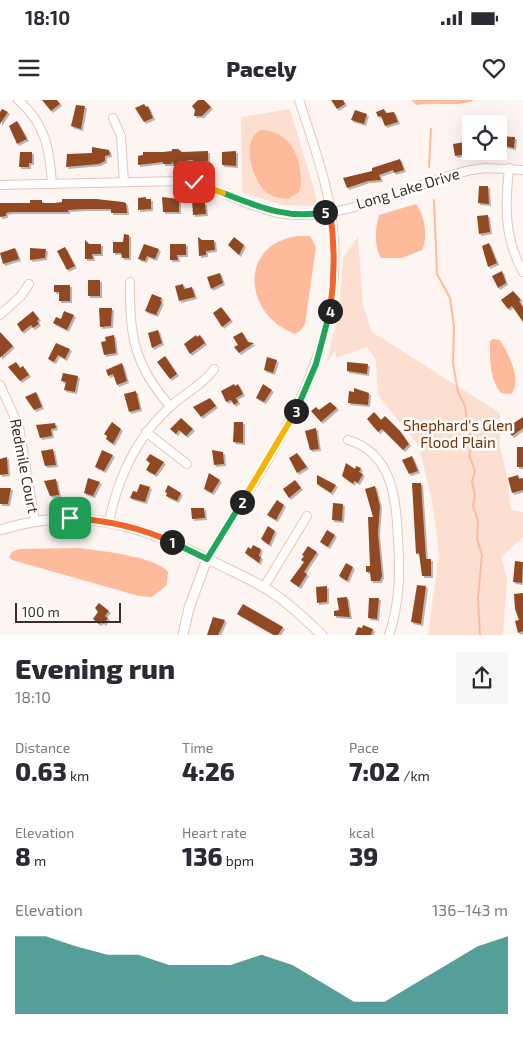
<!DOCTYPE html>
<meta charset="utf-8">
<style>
:root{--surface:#fff;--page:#f7f7f7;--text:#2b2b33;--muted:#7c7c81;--accent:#0f766e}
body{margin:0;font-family:"Exo 2",sans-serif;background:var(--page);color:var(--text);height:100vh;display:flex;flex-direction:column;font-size:19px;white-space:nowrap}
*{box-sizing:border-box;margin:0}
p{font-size:16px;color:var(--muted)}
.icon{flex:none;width:28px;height:28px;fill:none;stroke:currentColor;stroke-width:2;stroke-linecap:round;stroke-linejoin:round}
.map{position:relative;height:535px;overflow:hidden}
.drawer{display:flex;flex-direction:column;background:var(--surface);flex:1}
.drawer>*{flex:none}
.controls{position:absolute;left:462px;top:15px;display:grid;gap:10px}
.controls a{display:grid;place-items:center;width:45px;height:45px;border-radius:0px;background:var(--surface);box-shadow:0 5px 20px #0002;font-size:25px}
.scale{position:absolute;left:15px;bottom:12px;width:106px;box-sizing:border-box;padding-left:5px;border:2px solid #3c2e27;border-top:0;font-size:14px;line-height:18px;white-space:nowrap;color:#3c2e27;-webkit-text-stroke:4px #fff;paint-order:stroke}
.pin{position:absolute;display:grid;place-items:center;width:42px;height:42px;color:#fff;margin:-21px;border-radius:10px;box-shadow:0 2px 8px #0006}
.km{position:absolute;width:25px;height:25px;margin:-12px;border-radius:50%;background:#222;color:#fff;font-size:14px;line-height:25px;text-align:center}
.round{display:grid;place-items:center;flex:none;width:52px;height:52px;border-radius:0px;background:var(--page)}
.summary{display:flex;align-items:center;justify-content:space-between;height:85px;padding:0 15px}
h1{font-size:28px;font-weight:800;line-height:38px}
.stats{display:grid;grid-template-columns:repeat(3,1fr);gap:8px;height:85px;padding:5px 15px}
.stats div{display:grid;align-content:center}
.stats b{font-size:25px;font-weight:800}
.stats small{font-size:14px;font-weight:400}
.stats p{font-size:14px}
.chart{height:140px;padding:10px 15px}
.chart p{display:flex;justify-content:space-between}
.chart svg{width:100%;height:90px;margin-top:5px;fill:var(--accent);opacity:.7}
.status{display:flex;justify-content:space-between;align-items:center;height:35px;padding:0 25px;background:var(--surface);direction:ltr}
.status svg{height:14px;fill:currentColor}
header{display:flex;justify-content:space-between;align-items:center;height:65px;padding:0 15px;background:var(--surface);font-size:22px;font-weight:800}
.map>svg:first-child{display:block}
.green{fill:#fcdfd1}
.water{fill:#fdbb9b}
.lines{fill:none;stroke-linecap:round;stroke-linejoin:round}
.stream{stroke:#fdbb9b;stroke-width:2}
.building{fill:#904821;filter:url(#shadow)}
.minor-casing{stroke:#e9c5b4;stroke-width:10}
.major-casing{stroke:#e9c5b4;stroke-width:11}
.minor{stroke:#fff;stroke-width:8}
.major{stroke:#fff;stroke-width:9}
.split-1-casing{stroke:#fff;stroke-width:10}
.split-2-casing{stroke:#fff;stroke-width:10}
.split-3-casing{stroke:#fff;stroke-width:10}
.split-4-casing{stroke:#fff;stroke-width:10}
.split-5-casing{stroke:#fff;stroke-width:10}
.split-6-casing{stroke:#fff;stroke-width:10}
.split-7-casing{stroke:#fff;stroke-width:10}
.split-1{stroke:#f0652b;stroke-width:6}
.split-2{stroke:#22a559;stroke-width:6}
.split-3{stroke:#f5b400;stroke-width:6}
.split-4{stroke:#22a559;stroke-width:6}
.split-5{stroke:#f0652b;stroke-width:6}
.split-6{stroke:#22a559;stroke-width:6}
.split-7{stroke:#f5b400;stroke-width:6}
.labels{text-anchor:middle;stroke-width:5;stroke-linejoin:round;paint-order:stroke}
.street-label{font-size:15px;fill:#3c2e27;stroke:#fff}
.park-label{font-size:15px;fill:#752f00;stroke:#fff}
</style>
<div class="status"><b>18:10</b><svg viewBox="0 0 49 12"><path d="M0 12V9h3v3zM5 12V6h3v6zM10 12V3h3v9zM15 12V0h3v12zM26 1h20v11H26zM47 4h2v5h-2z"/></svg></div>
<header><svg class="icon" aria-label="menu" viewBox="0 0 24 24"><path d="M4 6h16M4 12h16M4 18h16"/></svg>Pacely<svg class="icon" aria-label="heart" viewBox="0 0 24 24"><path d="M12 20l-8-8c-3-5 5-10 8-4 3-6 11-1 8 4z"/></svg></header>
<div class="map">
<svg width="523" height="535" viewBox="0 0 523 535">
<defs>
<filter id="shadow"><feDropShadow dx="2" dy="2" stdDeviation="0" flood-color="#0004"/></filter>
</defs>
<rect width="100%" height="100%" fill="#fcf5f1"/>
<g class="green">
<path d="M290,9l24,80 3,12 -4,5 -31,-1 -40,-13 -1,-75z"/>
<path d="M358,137l5,68 9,27 128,81v35l6,24 5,38 12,2v25l-22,20 6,22 -4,56h-75l11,-81 -6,-48 -14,-60 -41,-51 -2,-35 -9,-13 -31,11 -1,-7 -8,11 12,-51 4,-53z"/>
</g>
<g class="water">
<path d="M411,0h64c-18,8 -39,1 -58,5z"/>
<path d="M261,30c31,1 41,29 40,57l-2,5 -11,7c-7,-1 -16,-2 -22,-7 -14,-12 -26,-53 -5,-62z"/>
<path d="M416,104c9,10 12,34 6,46l-20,8h-21c-7,-11 -6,-30 -2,-43z"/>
<path d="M298,136h12l6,11 -11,77 -4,6 -6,4c-51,-18 -58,-90 3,-98z"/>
<path d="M493,239l7,1c8,12 23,42 11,54l-10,-1c-12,-14 -11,-35 -11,-52z"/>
<path d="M78,448c19,2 80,9 90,24l-1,13 -15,12 -13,-1 -127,-36 -3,-3 3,-5 7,-3z"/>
</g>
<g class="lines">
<g class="stream">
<path d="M429,67l2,-38"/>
<path d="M434,100l3,74 13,24 4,28 -1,37 5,29 7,14 2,16 6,20 -4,13 6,16 -3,11 3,13 -2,11 5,15 -1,18 5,16 -4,43 2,37"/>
</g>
</g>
<g class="building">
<path d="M42,0h15l3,4 -9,7z"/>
<path d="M198,0h6l7,7 -9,9h-8l1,-6 -3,-4z"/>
<path d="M331,0h12l2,4 -8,5z"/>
<path d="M144,4l2,3 2,-1 5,12 -9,4 -9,-14z"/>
<path d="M76,5l9,1 -4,23 -10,-3z"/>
<path d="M2,9l6,3 -8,12v-12z"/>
<path d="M384,9l2,4 8,-1 4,10 -13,4 -4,-10 -3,1 -2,-5z"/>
<path d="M355,10l12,4 -3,10 -13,-4z"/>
<path d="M17,21l10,18 -10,5 -8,-18z"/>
<path d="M499,36l16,1 -1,11 -15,-3z"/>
<path d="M465,42l2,12 -12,2 -2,-12z"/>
<path d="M92,47l17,3 1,5 -5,1v5l-6,3 -33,3 1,-13 25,-1z"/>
<path d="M172,49h6l4,3 26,-1v10l-10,2 -6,-3 -14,2v5h-4l-1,-5 -2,2h-8v-2l-25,3v-9l5,-1v-3h20l9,-1z"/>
<path d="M236,51v15l-14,-1v-13z"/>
<path d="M20,52h12v11h-3v4h-10z"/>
<path d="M400,59l4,11 -10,3 -1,-3 -14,5 2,5 -13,1 -21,7 -4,-10 29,-7v-3z"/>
<path d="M479,86h9l1,18 -11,-1z"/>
<path d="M146,97v2h5v10l-13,1v-12z"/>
<path d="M162,97l17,2v13h-16z"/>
<path d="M62,99h34l27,3 3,1 1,10h-16v-4h-25l-18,1v2h-57l-5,1v3l-6,1v-14h30v-3h12v3h13l7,-1z"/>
<path d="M192,100l13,3 1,11 -13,1z"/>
<path d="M488,115l2,17 -11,2 -2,-18z"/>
<path d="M124,134l5,1v23h-7l-1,-5h-8v-11h10z"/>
<path d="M198,137l4,3h12l1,10 -9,1v4l-7,1z"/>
<path d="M234,137l10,8 -5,10 -11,-10z"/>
<path d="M85,140l4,4h12v10h-9l1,5h-8z"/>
<path d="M489,143l8,20 -9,4 -6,-21z"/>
<path d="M144,144l15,5 -4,10 -8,-3 -2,5 -7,-2z"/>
<path d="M170,144h16v11h-9l1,5h-8z"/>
<path d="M65,147l10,19 -8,4 -10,-19z"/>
<path d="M15,148l4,11 -16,5 -3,-11z"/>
<path d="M30,148l16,1 -1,9 -15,2z"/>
<path d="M502,171l4,12 -8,5 -6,-12z"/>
<path d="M220,173l3,10 -12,6 -4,-12z"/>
<rect x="88" y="180" width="12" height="16"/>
<path d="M183,184l1,5 8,-2 3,10 -16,4 -4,-15z"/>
<path d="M54,185h16v16h-11v-9h-5z"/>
<path d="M513,191l8,9 -2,1 4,6v15l-11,-16 -4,3 -7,-9z"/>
<path d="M152,194l10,4 -2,3 2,1 -6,13 -11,-4z"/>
<path d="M221,207l10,13 -9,7 -9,-14z"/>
<path d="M99,208h13l-1,18 -11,1z"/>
<path d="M33,211l6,8 -2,2 2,3 -6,4 -2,-3 -9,7 -5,-8z"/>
<path d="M64,211l10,4 -7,15 -14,-7 3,-6 5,2z"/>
<path d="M158,230l4,13 -10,5 -4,-15z"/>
<path d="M0,232l13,14 -13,12z"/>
<path d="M242,232l6,10 6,1 -15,10 -5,-6 4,-2 -5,-8z"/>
<path d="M114,235l2,18 -12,2 -3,-13 5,-1 -1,-4z"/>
<path d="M196,235l1,2 3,-2 5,8 -15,11 -6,-10z"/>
<path d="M56,243l14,6 -5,10 -7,-4 -4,7 -6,-3z"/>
<path d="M165,256l12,18 -7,5 -13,-17z"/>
<path d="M267,257l10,3 -4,13 -9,-3z"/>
<path d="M16,262l4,6 3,-2 6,9 -9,6 -12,-14z"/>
<path d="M347,262l21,2 -1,10 -20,-3z"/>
<path d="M122,263l5,18 -10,4 -4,-11 -5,2 -2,-6z"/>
<path d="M63,273l15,3 -3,16 -11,-2 2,-8 -5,-1z"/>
<path d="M234,284l1,2 3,-2 5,10 -7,4 2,4 -4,3 -3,-5 -5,2 -5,-11z"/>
<path d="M263,284l9,6 -8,12 -8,-4z"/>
<path d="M354,288l15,5 -1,12 -20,-2 1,-12 5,1z"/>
<path d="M136,291l4,18 -11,3 -5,-18z"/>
<path d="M36,292l6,15 -8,3 -9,-13z"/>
<path d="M210,298l6,8 -15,11 -8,-10z"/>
<path d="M330,302l7,6 -16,14 -10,-11 5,-4 3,3z"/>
<path d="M374,312l7,8 4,-4 15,15 9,13 -6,6 -21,-21 -4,3 -11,-13z"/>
<path d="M523,317v11l-11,8 -6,-8z"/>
<path d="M181,318l12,11 -7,7 -7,-6 -3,4 -6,-5z"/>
<path d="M112,322l9,7 -8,15 -7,-5 1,-3 -3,-2z"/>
<path d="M234,322h9v21l-10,-1z"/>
<path d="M55,323l1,5 -5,1 1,7 -12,2 -4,-13z"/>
<path d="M316,328l3,21 -9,1 -5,-19z"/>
<rect x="517" y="347" width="6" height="20"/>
<path d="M53,349l3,16 -11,1 -4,-15z"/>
<path d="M102,350l11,5 -9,16 -9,-4z"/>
<path d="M212,350l11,2 1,12 -10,1z"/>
<path d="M297,353l10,14 -10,6 -8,-15z"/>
<path d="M150,354l14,8 -9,13 -9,-5 4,-7 -4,-3z"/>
<path d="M412,356l6,15 -9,3 -7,-14z"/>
<path d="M7,357l1,17 -8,1v-16z"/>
<path d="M346,363l9,6 1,-3 5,2 -2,4 4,2 -5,9 -4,-2 -1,3 -11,-8z"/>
<path d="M209,373l11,7 -8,13 -8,-4z"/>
<path d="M317,375l19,10 -5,8 -14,-9z"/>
<path d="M518,375l1,4 4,-1v12l-11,3 -4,-15z"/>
<path d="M88,378l12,4 -7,14 -9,-3z"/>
<path d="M56,379l3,16 -9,1 -6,-15z"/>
<path d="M295,380l6,8 -12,10 -6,-9z"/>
<path d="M412,383h9l5,76h5v17h-9l-3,-23 -3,1z"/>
<path d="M140,384l10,3 -5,15 -15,-4 3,-7 4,1z"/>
<path d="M168,385l13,8 -4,8 -11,-5 1,-3 -2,-1z"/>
<path d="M375,386l5,20 -2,27 4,43 -2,5h-9l-1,-9h-4v-6h4l-2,-49h5l-8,-28z"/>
<path d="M0,388h11l-3,16h-8z"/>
<path d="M277,400l7,5 -8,15 -9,-5z"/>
<path d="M333,403l10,1 -1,17 -10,-1z"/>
<path d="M191,408h13l1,10 -13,1z"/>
<path d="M268,426l7,5 -6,14 -8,-6z"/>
<path d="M327,430l8,5 -7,12 -8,-5z"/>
<path d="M253,445l8,4 -2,7 2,1 -2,6 -14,-10 3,-6 3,2z"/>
<path d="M308,446l9,6 -13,20 3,2 -8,13 -9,-6 14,-19 -3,-2 3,-4 -2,-1z"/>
<path d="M515,461l8,1 -1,21 -9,-1z"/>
<path d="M346,463l7,4 -6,14 -8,-5z"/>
<path d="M417,485l9,1 -5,38 -10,-2z"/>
<path d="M327,486v16l-10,1 -1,-16z"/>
<path d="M523,493v38l-5,2 -3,-12 4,-1 -4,-11 -1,-15z"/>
<path d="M347,497l3,20 -16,-1v-5l5,-1 -2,-12z"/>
<path d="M369,498h10l-2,21 -9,-1z"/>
<path d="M99,503l10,8 -4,5 3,2 -4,6 -2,-2 -3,2 -6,-5 5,-7 -3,-4z"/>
<path d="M243,504l40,23 -5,8h-4l-37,-21z"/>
<path d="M213,517l12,3 -3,7 -4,8h-11z"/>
<path d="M363,525l10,4 -2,6h-16l3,-8 4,1z"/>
</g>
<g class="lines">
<defs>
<g id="minor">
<path d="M18,0c27,23 32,49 34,84"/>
<path d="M113,18l8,18 3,46"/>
<path d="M509,68c-4,38 -5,70 14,104"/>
<path d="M0,85l180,-4c35,4 64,25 98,32 60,12 135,-30 193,-43l14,-2 38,2"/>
<path d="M130,182c-1,53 4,83 40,124"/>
<path d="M0,215l21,-19 8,-12"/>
<path d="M0,285l19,42 16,94"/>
<path d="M146,332l41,32"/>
<path d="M348,340c45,13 48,60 50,99 2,33 2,64 -9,96"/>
<path d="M109,422c9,-45 27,-85 62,-116 14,-13 32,-21 43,-37"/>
<path d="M207,459c60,-100 135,-197 127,-319 -3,-49 -20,-94 -35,-140"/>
<path d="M264,487l43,-71"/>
</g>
<g id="major">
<path d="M0,430c81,-26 140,-4 212,31 21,11 44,20 64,34 17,12 31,26 46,40"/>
<path d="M183,535l6,-27 18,-49"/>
</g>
</defs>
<use href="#minor" class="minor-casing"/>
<use href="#major" class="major-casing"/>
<use href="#minor" class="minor"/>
<use href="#major" class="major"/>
</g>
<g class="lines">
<defs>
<path id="split-1" d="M70,418c36,2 69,9 102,24"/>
<path id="split-2" d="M172,442l35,17 35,-57"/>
<path id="split-3" d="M242,402l54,-91"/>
<path id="split-4" d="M296,311l20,-47 14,-53"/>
<path id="split-5" d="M325,112l5,-1c5,34 5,66 0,100"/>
<path id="split-6" d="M223,93c34,13 65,27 102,19"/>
<path id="split-7" d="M194,82l29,11"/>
</defs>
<use href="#split-1" class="split-1-casing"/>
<use href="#split-2" class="split-2-casing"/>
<use href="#split-3" class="split-3-casing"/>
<use href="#split-4" class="split-4-casing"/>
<use href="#split-5" class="split-5-casing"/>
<use href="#split-6" class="split-6-casing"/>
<use href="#split-7" class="split-7-casing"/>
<use href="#split-1" class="split-1"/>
<use href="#split-2" class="split-2"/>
<use href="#split-3" class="split-3"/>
<use href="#split-4" class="split-4"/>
<use href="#split-5" class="split-5"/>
<use href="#split-6" class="split-6"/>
<use href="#split-7" class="split-7"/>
</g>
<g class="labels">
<g class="street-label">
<text transform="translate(408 89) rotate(-17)" y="5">Long Lake Drive</text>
<text transform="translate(24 366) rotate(79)" y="5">Redmile Court</text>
</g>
<g class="park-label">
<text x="458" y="331">Shephard's Glen<tspan x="458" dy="17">Flood Plain</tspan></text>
</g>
</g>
</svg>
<div class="controls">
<a><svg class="icon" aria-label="locate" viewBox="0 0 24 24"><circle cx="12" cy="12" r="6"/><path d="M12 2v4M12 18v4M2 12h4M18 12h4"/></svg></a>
</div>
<div class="scale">100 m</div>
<div class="pin" style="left:70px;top:418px;background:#1e9e55"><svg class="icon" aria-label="arrive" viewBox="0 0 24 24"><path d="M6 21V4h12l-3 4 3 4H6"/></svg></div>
<div class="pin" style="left:194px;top:82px;background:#d93025"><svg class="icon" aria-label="check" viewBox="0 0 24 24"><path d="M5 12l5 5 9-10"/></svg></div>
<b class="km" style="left:172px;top:442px">1</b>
<b class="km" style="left:242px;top:402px">2</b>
<b class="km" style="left:296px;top:311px">3</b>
<b class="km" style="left:330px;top:211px">4</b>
<b class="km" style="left:325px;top:112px">5</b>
</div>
<section class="drawer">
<div class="summary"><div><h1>Evening run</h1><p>18:10</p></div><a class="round"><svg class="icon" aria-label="share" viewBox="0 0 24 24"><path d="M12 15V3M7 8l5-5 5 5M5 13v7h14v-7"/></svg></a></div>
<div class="stats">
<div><p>Distance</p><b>0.63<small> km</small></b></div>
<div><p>Time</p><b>4:26</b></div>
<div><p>Pace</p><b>7:02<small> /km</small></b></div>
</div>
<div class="stats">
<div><p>Elevation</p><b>8<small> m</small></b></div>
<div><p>Heart rate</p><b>136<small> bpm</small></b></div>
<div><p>kcal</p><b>39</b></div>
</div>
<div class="chart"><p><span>Elevation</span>136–143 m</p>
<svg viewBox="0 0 160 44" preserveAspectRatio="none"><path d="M0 44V6L10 6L20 11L30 15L40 15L50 20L60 20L70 20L80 15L90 20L100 29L110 38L120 38L130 29L140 20L150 11L160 6V44z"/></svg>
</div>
</section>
